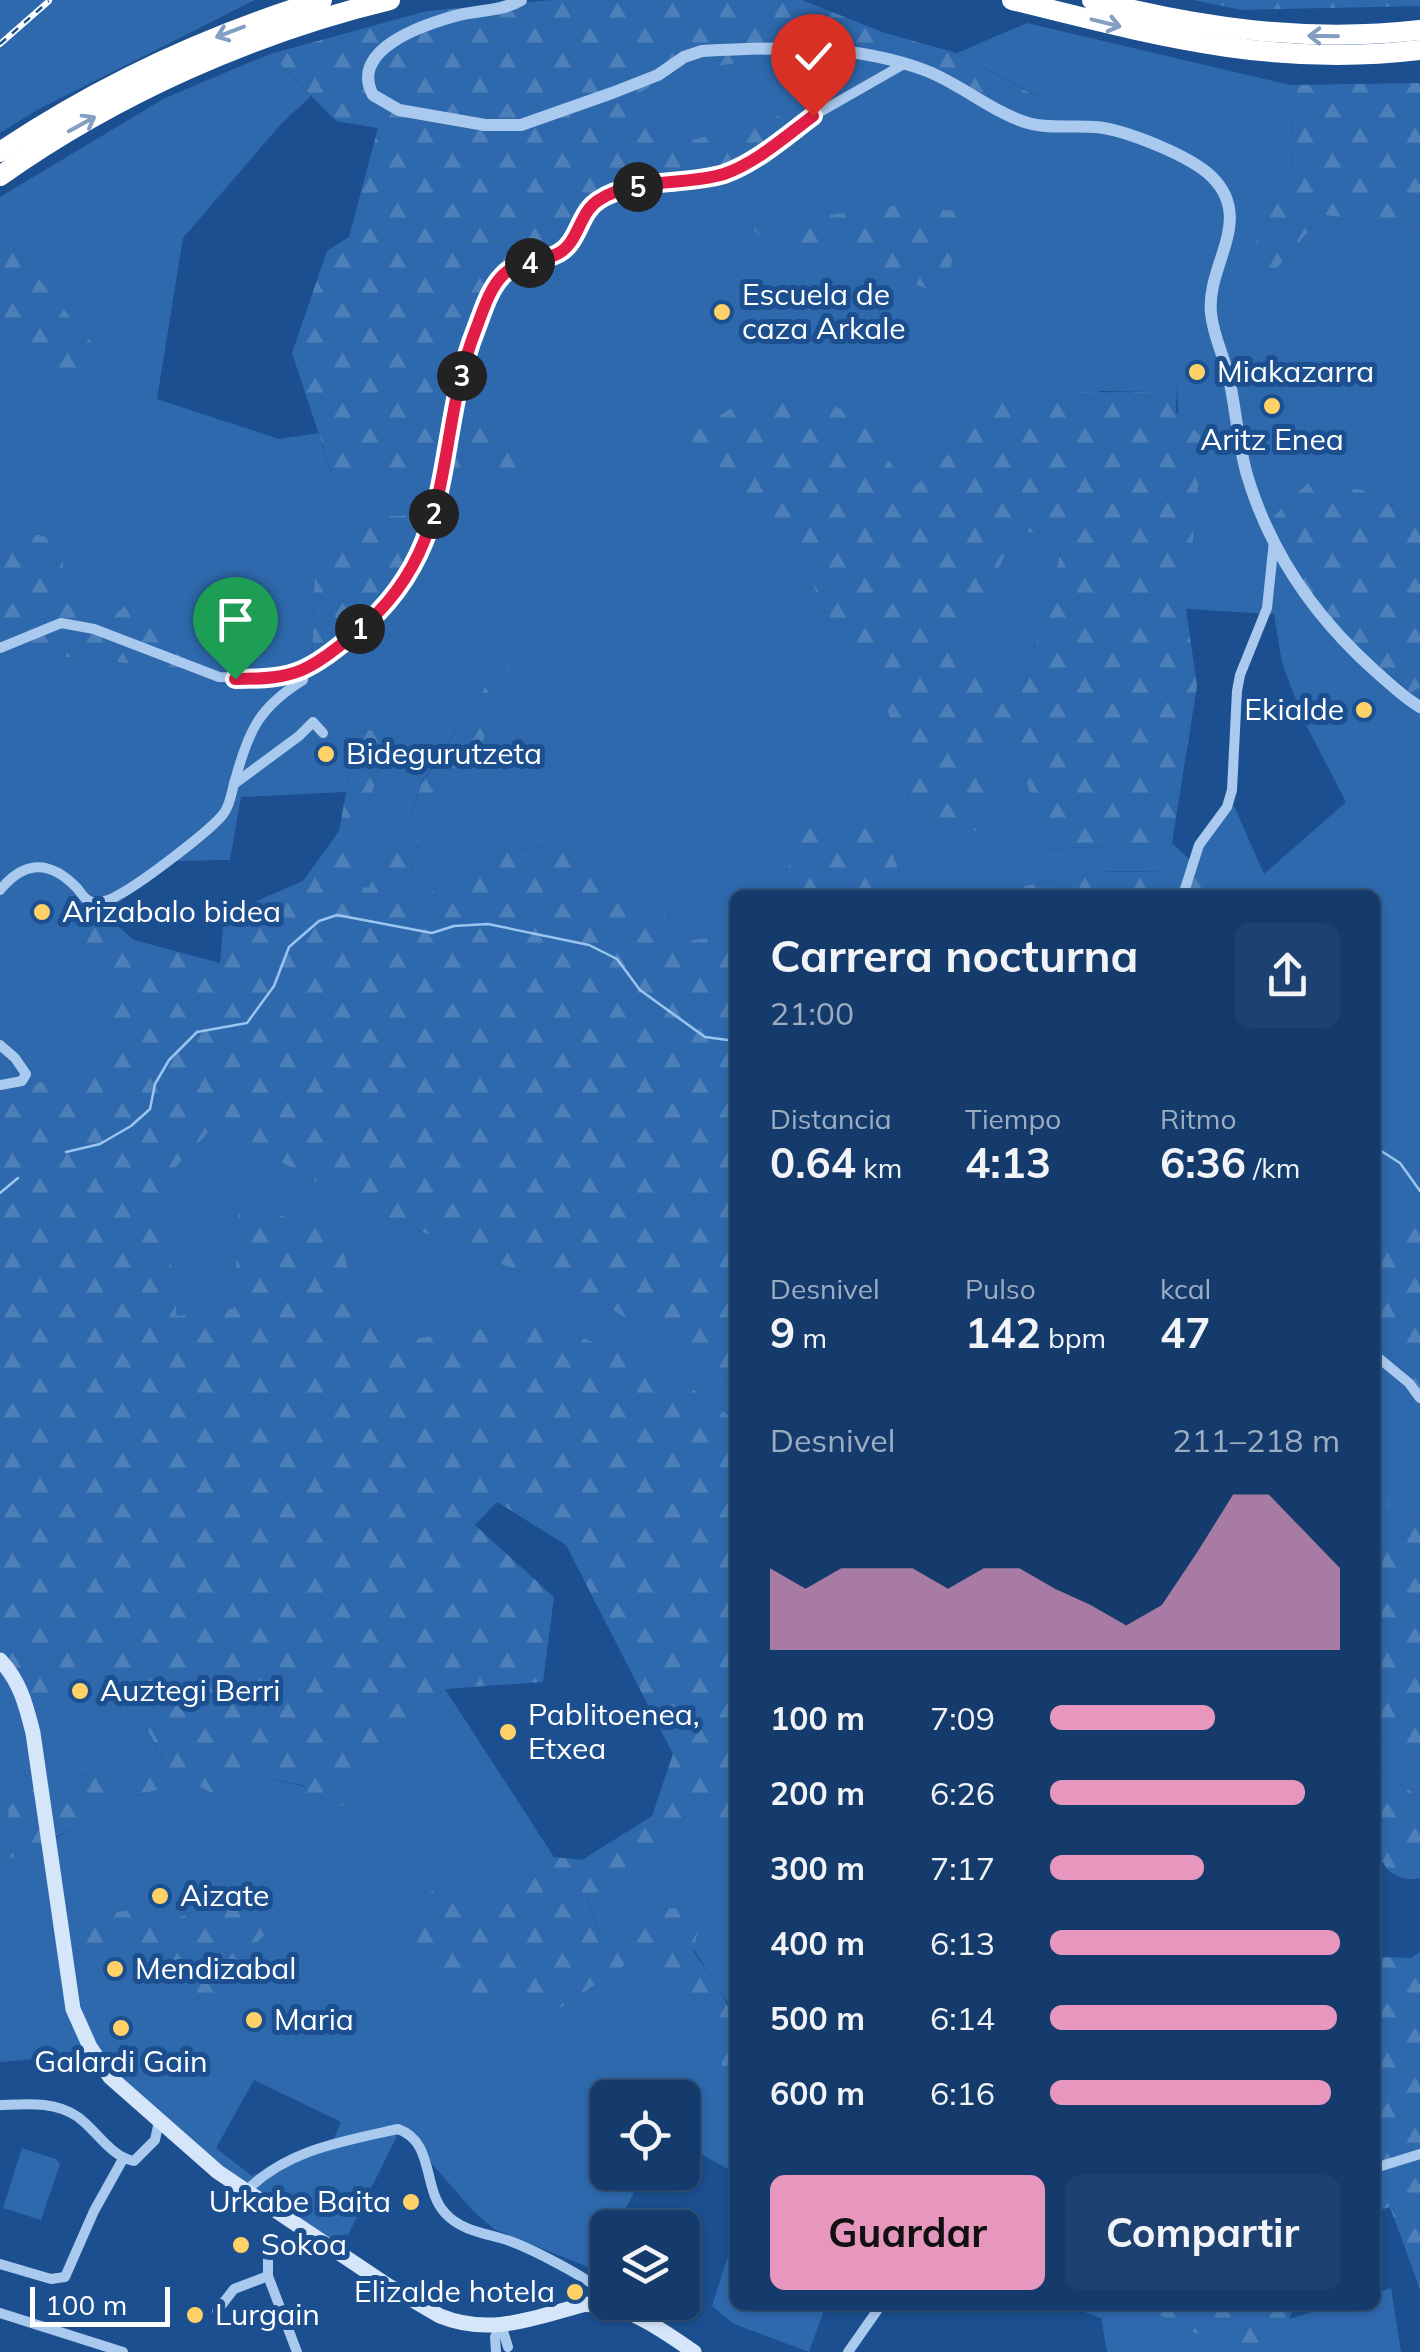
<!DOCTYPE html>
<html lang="es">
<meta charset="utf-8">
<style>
:root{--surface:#143b6b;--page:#1d4271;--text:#f1f3f6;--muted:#9dadc1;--line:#33557e;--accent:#e797bd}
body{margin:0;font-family:Mulish,sans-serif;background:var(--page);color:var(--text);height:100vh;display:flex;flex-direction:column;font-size:38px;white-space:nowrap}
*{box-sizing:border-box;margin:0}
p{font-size:32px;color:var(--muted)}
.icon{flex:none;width:55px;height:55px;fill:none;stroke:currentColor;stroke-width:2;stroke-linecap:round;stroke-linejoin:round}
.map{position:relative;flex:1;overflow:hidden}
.sheet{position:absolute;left:730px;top:890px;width:650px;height:1420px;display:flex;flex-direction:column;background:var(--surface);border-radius:15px;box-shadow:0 2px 8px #0004,0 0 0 2px var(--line)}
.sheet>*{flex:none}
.buttons{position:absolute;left:590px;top:2080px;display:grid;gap:20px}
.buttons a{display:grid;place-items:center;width:110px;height:110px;border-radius:15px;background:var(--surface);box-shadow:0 2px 8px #0004,0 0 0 2px var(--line);font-size:50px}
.scale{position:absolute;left:30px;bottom:25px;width:140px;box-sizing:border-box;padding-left:10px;border:5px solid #fff;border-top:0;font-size:28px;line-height:35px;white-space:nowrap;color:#fff;-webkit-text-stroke:8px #1b4f8f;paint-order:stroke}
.pin{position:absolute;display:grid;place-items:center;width:85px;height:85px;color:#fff;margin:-102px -42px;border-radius:50% 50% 50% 0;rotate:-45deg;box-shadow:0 0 10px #0007}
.pin .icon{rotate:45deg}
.km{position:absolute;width:50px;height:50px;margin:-25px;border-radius:50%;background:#222;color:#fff;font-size:28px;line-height:50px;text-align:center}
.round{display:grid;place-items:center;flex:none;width:105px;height:105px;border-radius:15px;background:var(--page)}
.headline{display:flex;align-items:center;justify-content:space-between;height:170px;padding:0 40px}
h1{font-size:45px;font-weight:700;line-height:75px}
.stats{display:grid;grid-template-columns:repeat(3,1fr);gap:15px;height:170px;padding:10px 40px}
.stats div{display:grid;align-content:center}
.stats b{font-size:42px;font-weight:700}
.stats small{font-size:28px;font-weight:400}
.stats p{font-size:28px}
.chart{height:280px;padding:20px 40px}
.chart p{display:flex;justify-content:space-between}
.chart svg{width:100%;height:180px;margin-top:10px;fill:var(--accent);opacity:.7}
.cta{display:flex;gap:20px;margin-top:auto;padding:20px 40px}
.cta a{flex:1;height:115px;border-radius:15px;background:var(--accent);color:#111;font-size:40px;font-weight:700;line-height:115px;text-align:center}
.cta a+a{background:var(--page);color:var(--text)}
ul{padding:0 40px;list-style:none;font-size:32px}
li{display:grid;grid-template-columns:160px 120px 1fr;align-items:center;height:75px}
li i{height:25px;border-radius:12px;background:var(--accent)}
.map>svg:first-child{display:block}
.green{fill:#2e69ad;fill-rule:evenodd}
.forest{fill:url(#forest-firs);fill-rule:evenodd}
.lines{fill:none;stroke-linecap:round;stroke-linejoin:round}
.stream{stroke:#9cc4f0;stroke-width:2.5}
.minor{stroke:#a9c9ee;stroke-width:10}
.tertiary{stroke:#a9c9ee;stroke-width:12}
.secondary{stroke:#d6e6fa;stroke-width:15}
.motorway{stroke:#fff;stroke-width:20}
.rail-casing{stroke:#fff;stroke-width:6}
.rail{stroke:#1b4f8f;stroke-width:2.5;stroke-dasharray:8;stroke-linecap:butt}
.oneway{stroke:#829ec1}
.route-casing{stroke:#fff;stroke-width:20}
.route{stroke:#e11d48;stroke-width:12}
.poi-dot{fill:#ffd166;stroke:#1b4f8f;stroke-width:4}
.labels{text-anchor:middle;stroke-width:10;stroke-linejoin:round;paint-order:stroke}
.poi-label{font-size:30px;fill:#fff;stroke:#1b4f8f;text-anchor:start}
</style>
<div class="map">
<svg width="1420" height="2352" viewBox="0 0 1420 2352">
<defs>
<pattern id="forest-firs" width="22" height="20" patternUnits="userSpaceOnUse" patternTransform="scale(2.5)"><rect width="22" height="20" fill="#2e69ad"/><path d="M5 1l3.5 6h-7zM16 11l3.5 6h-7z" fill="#4d80b9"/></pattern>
</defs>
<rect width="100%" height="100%" fill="#1b4f8f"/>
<g class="green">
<path d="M0,0h255l-216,109 -39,24z"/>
<path d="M1027,23l263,62 3,88 -54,101 24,10 60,-69 97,11v293l-58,-29 3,164 45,39 10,-6v520h-10l-35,49v-361h-173l6,-8 -26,-16h-52l-35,1 -117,23h-70l-20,-53 -100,28 -3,25h-50v39l-43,6 -107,-95 -89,5 -68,44 -22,1 15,-68 38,-44 32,-105 -70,106 -13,42 -40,62 -18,-7 31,-124 -4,-27 -20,1 -11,61 -105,5 -11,63 -60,1 -66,54 -26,-23 2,46 31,47 -9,63 -29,30 -73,9v-437l191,20 -56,-73 -25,22 -44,-28 -45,-60 -21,33v-228l52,46 42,-35 -94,-115v-35l165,-99 105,-44 41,42 -30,28 -98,114 -26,161 122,40 39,-6 14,41 183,-2 -52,-94 32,-87 98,-82 186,-92 -112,30 -43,-46 52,-29 123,-18 12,-17 229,61 -83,-45zM1169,375l8,9 9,225 88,5 8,49 22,58 42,81 -82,72 -33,-75 -40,62 -19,-18 -126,6 -34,-126 -30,4 -67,95 -36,-147 -58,-69 263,-144 15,-71 56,1zM454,515l-30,41 -112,103 3,-94z"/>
<path d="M1018,529l46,11 -38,142 -73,-25z"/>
<path d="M224,1115l39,37 103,57 245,100 124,74v37l-61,-45 -133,-54 -152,21 -31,-25 -20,-89 -98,-20 -6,100 -57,9 -15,-136z"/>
<path d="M1375,1338l45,53v122h-7l-9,24 -29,11v-36l25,-15 -25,-28z"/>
<path d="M3,1652l75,9 67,64 18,36 -52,13 -102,2 34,69 29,-16 25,-22 92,-26 32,17 37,-22 48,11 -7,41 50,-26 31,-59 65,-54 109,168 -66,45 -85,29 26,45 61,24 69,8 65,-44 65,42 34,61 12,-5v111l-52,-29 -1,-46h-74v74l36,1 -28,54 -8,1 -1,17 -12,25 -101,-41 -21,-18 -72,-83 -62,125 -94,-61 -159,-144 -38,10 -48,4v-407zM228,1899l5,64 10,15 -83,2 -3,-36 -102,4 -3,-24 76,-14 49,8zM254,2080l87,42 -7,16 -82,38 -36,-28z"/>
<path d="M1375,1734l45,24v38l-45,-25z"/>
<path d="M691,1812l44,25v186l-7,-20 -61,-95 -64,37 -16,-46z"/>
<path d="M22,2148l34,11 4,5 -19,56 -38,-12z"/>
<path d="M735,2234v71h91l-17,47 -75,-28 -22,-18z"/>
<path d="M1391,2288l10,64h-122l10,-33 46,-14h40v-12z"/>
<path d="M1077,2305h65l49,27 58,15 2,5h-144l-6,-34 -20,-7z"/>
</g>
<g class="forest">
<path d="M552,0h250l83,33 72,20 84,46 -21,9 -117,-47 -92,-24 -12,17 -123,18 -51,29 42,46 112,-31 19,12 -63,44 -30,13 -77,10 -31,12 -19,38 -66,33 -30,44 -19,56 60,95 -191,1 -40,-121 35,-102 22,-14 29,-109 -42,-7 -66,-67 157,-43z"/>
<path d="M1193,0h227v6l-178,4z"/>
<path d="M1420,83v143l-97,-11 -60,69 -24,-10 54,-101 -3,-88z"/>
<path d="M902,205l62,7 -13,53 9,39 -106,-47 -90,-17 -14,-14z"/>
<path d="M0,232l94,114 -16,31 -26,5 -52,-46z"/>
<path d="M1168,374l9,9 -1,29 27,26 -17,171 11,77 -25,157 -127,6 -34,-126 -29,4 3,105 -70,-10 -36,-147 -58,-69 -28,-79 -67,-33 -37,-58 47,-31 78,-6 43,16 53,76 38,-36 31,-62 176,-1zM1018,530l46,10 -38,142 -73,-25z"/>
<path d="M1308,483l54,7 58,29v168l-9,6 -46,-39 -70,-69 -24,-66z"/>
<path d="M455,514l-31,42 -112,105 3,-96 16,-47z"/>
<path d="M21,531l39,9 6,51 44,28 26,-23 60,66 -5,8 -191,-20v-86z"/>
<path d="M508,666l9,13 -58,104 -38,44 -15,68 22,-1 68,-44 89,-5 107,95 43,-6v449l-124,-74 -245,-100 -103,-57 -39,-36 -62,65 15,135 57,-8 5,-101 100,21 19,89 31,25 152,-21 133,54 61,45v417l-44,-25 -104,88 16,45 64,-37 36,1 -10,42c32,46 42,53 42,111l-12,5 -34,-61 -64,-41 -65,43 -70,-8 -61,-24 -27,-45 40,-54 46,25 66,-45 28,3 70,-44 21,-62 -107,-209 -69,-43 -22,23 79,72 -11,85 -98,7 -65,54 -31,59 -50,27 6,-43 -47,-10 -37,22 -32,-17 -92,26 -25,22 -63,30 -1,-83 103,-2 52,-14 -18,-35 -67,-63 -40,52 -35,-61 -3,2v-568l73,-9 29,-30 9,-63 -31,-47 -19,-13 16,-34 57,49 86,23 4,-48 79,-34 36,-50 18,-100 21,-1 3,27 -30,123 17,8 40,-62 13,-41 70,-107z"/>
<path d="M873,824l15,18 20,53h-123l3,-25 13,-42z"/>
<path d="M1191,861l17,27 -7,7h-223l117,-23 87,-1z"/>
<path d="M1410,1206l10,1v184l-45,-53v-82z"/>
<path d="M1375,1469l26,28 -26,15z"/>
<path d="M1413,1513h7v245l-45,-24v-186l29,-11z"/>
<path d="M1375,1771l45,25v82c-57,11 -45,-73 -45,-107z"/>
<path d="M228,1899l24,5 13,31 -32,27 10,15 -41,30 -42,-27 -4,-35 -101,4 -3,-25 76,-14 49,8z"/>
<path d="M1375,1942l7,15 29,1 9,-6v337l-30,-82 -15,4z"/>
<path d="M1142,2305h152l-15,47h-28l-3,-5 -57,-15z"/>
</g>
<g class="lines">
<g class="stream">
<path d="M1103,895l17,-4 12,4"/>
<path d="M1375,1147l25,16 20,28"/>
<path d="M66,1152l34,-8 31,-18 19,-17 5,-25 14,-24 28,-28 50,-9 27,-37 15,-39 30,-26 18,-6 95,18 22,-7 34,-2 101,21 28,14 23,31 65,47 30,4"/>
<path d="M0,1193l18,-15"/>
</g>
<g class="minor">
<path d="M0,648l61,-25 33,6 125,48 52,1 39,-9 55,-44 32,-35 22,-30 17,-53 29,-145 22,-60 19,-30 58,-22 27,-43 8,-8 33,-11 47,-4 59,-15 75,-53 91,-52"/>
<path d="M234,784l65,-48 14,-14 10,11"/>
<path d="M0,890c24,-29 49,-31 77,-2 5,6 8,13 16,14 10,2 21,-4 29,-9 20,-11 90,-63 102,-80 7,-9 8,-25 12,-36 13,-48 24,-70 67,-97l1,-8"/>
<path d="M1183,895l16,-50 28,-38 5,-17 5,-99 3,-16 27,-67 7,-67"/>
<path d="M0,1045l15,13 11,16 -4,7 -22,4"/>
<path d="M1375,1355l34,28 11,15"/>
<path d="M0,2105c27,-1 55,-4 78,12 19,14 33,40 56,44l21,-21 4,-19"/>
<path d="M1375,2168l45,-14"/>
<path d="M245,2192c41,-42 98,-51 153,-63 37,13 24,59 47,84 14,16 37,20 55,25 21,5 97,43 108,60"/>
<path d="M268,2249v27l29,76"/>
<path d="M0,2264l51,15 14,-2 29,-66 29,-52"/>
<path d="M217,2311l17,-22 34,-13"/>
<path d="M0,2313l123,39"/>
<path d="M494,2324l9,7 5,16"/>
<path d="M496,2352l-1,-15 5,-12"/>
<path d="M848,2352l33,-47"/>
</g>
<path class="tertiary" d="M521,0c-19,11 -40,10 -62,15 -34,9 -111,34 -86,80l26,15 86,15h36l91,-32 46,-18 26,-18 18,-6c76,-4 152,-8 225,20 35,14 65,41 101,52 21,6 45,2 68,4 30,3 95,29 116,50 43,43 -6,88 -1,136 2,23 13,43 18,65 7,33 9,65 18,97 23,77 66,140 126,194 15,13 30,28 47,38"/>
<g class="secondary">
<path d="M0,1660c20,21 26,45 33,73l40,276 17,38 20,30 108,95 169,113 53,31c52,21 95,1 146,-12"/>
<path d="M576,2305c48,-4 80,21 118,47"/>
</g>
<g class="motorway">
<path d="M1012,0c142,35 260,68 408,50"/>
<path d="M1092,0c109,28 215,43 328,30"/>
<path d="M0,152c100,-67 207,-117 322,-152"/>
<path d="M0,176c116,-82 253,-143 390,-176"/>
</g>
<defs>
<path id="rail" d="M0,44l49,-43"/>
</defs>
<use href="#rail" class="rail-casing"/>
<use href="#rail" class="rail"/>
</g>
<defs><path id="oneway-shaft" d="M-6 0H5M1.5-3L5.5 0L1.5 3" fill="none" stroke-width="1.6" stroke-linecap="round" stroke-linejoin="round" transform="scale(2.5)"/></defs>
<g class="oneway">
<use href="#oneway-shaft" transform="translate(1106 23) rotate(14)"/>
<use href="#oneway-shaft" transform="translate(230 32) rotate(159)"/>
<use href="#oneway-shaft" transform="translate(1323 36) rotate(-179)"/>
<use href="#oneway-shaft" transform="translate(82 124) rotate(-29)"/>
</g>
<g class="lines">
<defs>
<path id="route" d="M235,679c64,0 73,-8 122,-47 105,-87 75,-191 119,-303 7,-18 13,-40 27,-54 14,-15 39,-12 56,-22 20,-11 20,-41 40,-53 35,-23 86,-14 125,-26 32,-11 62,-38 89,-58"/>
</defs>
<use href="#route" class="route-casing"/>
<use href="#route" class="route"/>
</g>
<g class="poi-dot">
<circle cx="722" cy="312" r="10"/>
<circle cx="1197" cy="372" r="10"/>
<circle cx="1272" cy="406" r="10"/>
<circle cx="1364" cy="710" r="10"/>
<circle cx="326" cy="754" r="10"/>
<circle cx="42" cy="912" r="10"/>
<circle cx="80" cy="1691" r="10"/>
<circle cx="508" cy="1732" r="10"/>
<circle cx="160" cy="1896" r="10"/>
<circle cx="115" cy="1969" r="10"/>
<circle cx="254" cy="2020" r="10"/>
<circle cx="121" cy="2028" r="10"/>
<circle cx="411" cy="2202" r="10"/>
<circle cx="241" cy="2245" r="10"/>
<circle cx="575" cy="2292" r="10"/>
<circle cx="195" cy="2315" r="10"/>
</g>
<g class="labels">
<g class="poi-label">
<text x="742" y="305">Escuela de<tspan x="742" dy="34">caza Arkale</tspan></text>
<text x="1217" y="382">Miakazarra</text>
<text x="1272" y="450" text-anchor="middle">Aritz Enea</text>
<text x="1344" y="720" text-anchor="end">Ekialde</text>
<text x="346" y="764">Bidegurutzeta</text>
<text x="62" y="922">Arizabalo bidea</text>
<text x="100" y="1701">Auztegi Berri</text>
<text x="528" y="1725">Pablitoenea,<tspan x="528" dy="34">Etxea</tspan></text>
<text x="180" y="1906">Aizate</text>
<text x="135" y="1979">Mendizabal</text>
<text x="274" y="2030">Maria</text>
<text x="121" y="2072" text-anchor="middle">Galardi Gain</text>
<text x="391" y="2212" text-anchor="end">Urkabe Baita</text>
<text x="261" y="2255">Sokoa</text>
<text x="555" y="2302" text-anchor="end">Elizalde hotela</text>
<text x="215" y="2325">Lurgain</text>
</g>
</g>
</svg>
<div class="buttons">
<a><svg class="icon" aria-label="locate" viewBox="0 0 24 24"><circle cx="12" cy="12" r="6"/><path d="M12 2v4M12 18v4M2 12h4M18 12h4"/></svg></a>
<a><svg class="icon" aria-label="layers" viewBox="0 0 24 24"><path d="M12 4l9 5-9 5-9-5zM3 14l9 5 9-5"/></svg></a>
</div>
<div class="scale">100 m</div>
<div class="pin" style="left:235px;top:679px;background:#1e9e55"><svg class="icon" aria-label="arrive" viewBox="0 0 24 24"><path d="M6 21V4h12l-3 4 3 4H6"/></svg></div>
<div class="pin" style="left:813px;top:116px;background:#d93025"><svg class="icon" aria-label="check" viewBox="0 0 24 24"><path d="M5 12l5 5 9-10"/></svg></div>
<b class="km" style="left:360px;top:629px">1</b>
<b class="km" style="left:434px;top:514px">2</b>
<b class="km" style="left:462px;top:376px">3</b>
<b class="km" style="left:530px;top:263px">4</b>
<b class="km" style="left:638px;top:187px">5</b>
<section class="sheet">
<div class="headline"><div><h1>Carrera nocturna</h1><p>21:00</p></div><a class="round"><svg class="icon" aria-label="share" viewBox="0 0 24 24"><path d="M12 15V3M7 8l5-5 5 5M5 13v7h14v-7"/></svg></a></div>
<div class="stats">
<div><p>Distancia</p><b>0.64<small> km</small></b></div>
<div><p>Tiempo</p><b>4:13</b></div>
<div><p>Ritmo</p><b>6:36<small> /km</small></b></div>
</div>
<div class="stats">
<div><p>Desnivel</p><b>9<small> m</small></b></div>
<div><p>Pulso</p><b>142<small> bpm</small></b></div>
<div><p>kcal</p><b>47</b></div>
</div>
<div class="chart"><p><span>Desnivel</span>211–218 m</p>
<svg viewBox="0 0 160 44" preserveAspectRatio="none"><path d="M0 44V24L10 29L20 24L30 24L40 24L50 29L60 24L70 24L80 29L90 33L100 38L110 33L120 20L130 6L140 6L150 15L160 24V44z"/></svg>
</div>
<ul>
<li><b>100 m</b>7:09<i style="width:57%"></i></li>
<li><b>200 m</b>6:26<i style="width:88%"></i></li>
<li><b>300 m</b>7:17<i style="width:53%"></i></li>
<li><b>400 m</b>6:13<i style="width:100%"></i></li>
<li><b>500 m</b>6:14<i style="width:99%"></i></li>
<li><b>600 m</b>6:16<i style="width:97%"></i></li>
</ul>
<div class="cta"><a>Guardar</a><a>Compartir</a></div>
</section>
</div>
